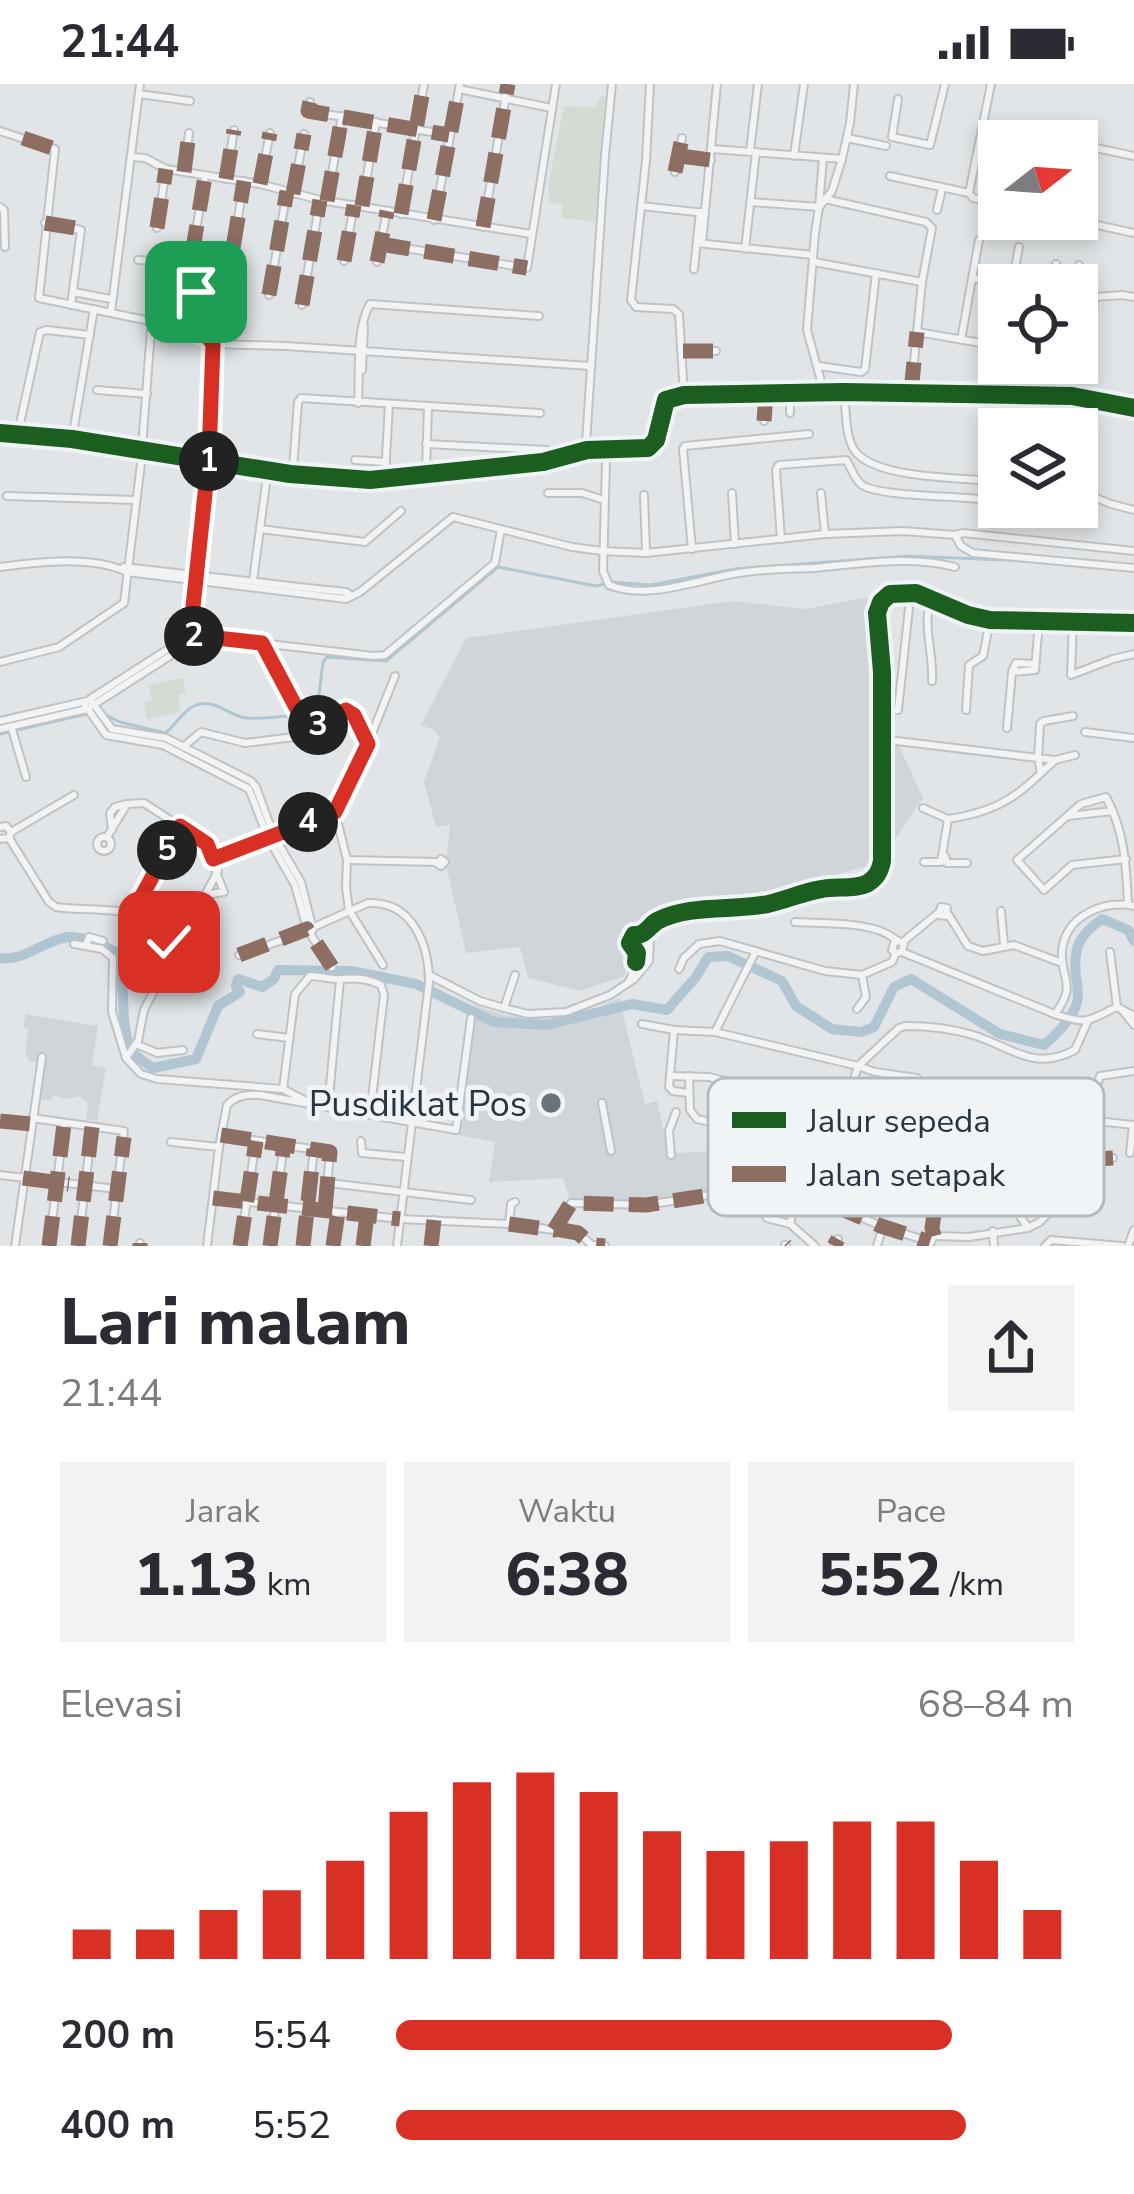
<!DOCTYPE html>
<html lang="id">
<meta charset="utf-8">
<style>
:root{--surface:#fff;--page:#f2f2f3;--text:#2b2b33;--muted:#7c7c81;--accent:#d93025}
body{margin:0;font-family:"Nunito Sans",sans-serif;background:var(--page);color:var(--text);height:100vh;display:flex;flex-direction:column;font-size:45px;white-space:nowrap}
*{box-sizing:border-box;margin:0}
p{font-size:39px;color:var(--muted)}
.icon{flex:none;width:66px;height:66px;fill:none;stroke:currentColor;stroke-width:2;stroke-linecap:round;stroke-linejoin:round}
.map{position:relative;height:1162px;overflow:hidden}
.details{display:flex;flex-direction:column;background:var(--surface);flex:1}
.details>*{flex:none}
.needle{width:78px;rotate:73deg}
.fabs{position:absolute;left:978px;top:36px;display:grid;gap:24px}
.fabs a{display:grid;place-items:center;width:120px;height:120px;border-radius:0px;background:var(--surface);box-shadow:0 6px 18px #0003;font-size:60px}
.pin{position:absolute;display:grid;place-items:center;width:102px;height:102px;color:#fff;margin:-51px;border-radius:24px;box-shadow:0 6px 18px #0006}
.km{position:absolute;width:60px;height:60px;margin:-30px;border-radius:50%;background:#222;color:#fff;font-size:33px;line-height:60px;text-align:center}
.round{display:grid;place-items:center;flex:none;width:126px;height:126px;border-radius:0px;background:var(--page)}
.headline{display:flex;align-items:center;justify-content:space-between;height:204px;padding:0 60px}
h1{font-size:66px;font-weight:800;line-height:90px}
.figures{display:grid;grid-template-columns:repeat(3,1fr);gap:18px;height:204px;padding:12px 60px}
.figures div{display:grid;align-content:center;border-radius:0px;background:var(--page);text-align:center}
.figures b{font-size:60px;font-weight:800}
.figures small{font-size:33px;font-weight:400}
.figures p{font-size:33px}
.chart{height:336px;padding:24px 60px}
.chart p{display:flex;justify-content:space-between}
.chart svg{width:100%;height:216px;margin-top:12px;stroke:var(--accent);stroke-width:6}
ul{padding:0 60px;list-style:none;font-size:39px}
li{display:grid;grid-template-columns:192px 144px 1fr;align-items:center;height:90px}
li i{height:30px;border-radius:15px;background:var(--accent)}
.status{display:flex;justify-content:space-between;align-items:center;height:84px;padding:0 60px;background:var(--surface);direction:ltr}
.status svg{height:33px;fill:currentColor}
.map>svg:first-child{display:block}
.built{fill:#d0d5da}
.green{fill:#d4dbd2}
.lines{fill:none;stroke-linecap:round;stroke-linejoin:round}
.stream{stroke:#b0c6d3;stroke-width:3}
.river{stroke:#b0c6d3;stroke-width:10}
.minor-casing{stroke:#c0c3c5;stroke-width:10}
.minor{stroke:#f2f3f4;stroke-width:6}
.minor-bridge-casing{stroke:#c0c3c5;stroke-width:10;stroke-linecap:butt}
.minor-bridge{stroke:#f2f3f4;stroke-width:6}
.quiet{stroke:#8d6e63;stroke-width:15;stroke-dasharray:30 15;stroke-linecap:butt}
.cycleway-casing{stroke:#f0f4f7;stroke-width:26}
.cycleway{stroke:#1b5e20;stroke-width:18}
.route-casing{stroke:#fff;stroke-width:24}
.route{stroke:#d93025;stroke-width:15}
.poi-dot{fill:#6a737b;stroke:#f0f4f7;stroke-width:4.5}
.labels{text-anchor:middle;stroke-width:10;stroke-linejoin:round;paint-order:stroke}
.poi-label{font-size:36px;fill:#293541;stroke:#f0f4f7;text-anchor:end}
.key{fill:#f0f4f7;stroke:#b4bbc0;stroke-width:3}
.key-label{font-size:33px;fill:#293541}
</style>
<div class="status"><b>21:44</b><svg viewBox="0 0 49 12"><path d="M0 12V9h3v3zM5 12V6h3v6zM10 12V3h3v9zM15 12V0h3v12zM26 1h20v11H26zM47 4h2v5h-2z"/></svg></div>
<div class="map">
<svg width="1134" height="1162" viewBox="0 0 1134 1162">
<rect width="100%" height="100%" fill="#e2e5e7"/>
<g class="built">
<path d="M868,513l11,105 44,96 -43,64 -249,72 -6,42 -45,15 -52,-13 -8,-31 -54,6 -20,-89 4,-39 -14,2 -12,-45 16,-45 -6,-7 -13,-5 45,-87 267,-37 72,8z"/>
<path d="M619,914l26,106 12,-3 12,53 39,-3 5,43 -84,13 -57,-2 -9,-27 -74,4 6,-40 -42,-8 21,-129 33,11 44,3 35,-6z"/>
<path d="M26,930l72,12 -6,39 14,3 -9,53 -11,-2 2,-16 -8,-7 -14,3 -13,-4 -2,5 -14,-1 7,-34 -15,-4 -4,-10 3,-21 -5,-2z"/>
</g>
<g class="green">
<path d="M600,13h5l-10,125 -33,-4v-13l-13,-3v-21l15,-75 32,1z"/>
<path d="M183,594l3,15 -8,3 3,16 -34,7 -3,-17 8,-2 -4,-15z"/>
</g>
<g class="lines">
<g class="stream">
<path d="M100,628l20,10 45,11c11,-7 16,-21 29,-27 17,-8 32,6 47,11 16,4 34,-1 50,-1l8,6 17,-4 7,-56 4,-5 59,4 112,-94 98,19 15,-4 40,3 84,-16 174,-13h-3l125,5"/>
<path d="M0,650l91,-21"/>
</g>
<path class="river" d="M0,874c24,4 44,-18 68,-21 17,-1 33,8 48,15 12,26 2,72 15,97 4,8 15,14 22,19l43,-9 22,-53 22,-14 -4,-6 2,-7 24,8 12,-8 4,-9 74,1 64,13 78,38 52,3 86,-21 35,6 29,-33 12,-20 20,-1 54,25 14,25 36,23 29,3 13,-5 20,-40 17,-8 89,55 44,11c13,-11 32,-30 34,-48 0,-2 -1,-18 -2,-20 -3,-29 2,-41 26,-58l26,11 6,11"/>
<defs>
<g id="minor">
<path d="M650,0l-4,76 -15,140 5,7 37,2 6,5 5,81"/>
<path d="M459,5l92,19"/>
<path d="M139,10l51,7"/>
<path d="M898,15l-6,38 38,8 15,-61"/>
<path d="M310,18l-2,9 141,24"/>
<path d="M984,41l77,16"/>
<path d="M0,47l55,18 -16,149 106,22 19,10 39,3 10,11 73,2 304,20"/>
<path d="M847,54l39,8"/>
<path d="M1077,60l57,12"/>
<path d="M712,65l130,10"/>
<path d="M750,67l8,-67"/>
<path d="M680,72l31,4"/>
<path d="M794,72l10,-72"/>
<path d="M131,73l14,1 21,11 94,15 60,16 211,34"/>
<path d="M184,87l5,-38"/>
<path d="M675,88l7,-34"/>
<path d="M890,92l79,17 4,5 26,6"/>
<path d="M226,95l8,-49"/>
<path d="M260,99l10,-50"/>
<path d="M969,109l22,-109"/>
<path d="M293,110l11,-60"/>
<path d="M825,115l101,23 6,6 -10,54 -11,110"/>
<path d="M327,117l15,-85"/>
<path d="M751,118l68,5 4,-49"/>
<path d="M362,122l14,-84"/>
<path d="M641,122l64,7"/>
<path d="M0,123l4,3 1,37"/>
<path d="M937,126l5,-21"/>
<path d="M401,130l23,-130"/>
<path d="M1070,135l64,14"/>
<path d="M434,136l26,-136"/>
<path d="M45,139l36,7 -10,75"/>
<path d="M483,143l25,-143"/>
<path d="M157,144l9,-59"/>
<path d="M697,159l116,12"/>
<path d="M702,159l15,-159"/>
<path d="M380,160l147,24 29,-184"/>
<path d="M745,165l11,-97"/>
<path d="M192,171l13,-79"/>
<path d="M138,176l47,4 -1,24 14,7v36"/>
<path d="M344,177l10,-56"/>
<path d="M377,178l10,-51"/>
<path d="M814,178l108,20"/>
<path d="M694,185l6,-57"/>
<path d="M972,194l45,7"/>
<path d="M1012,200l7,-37"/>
<path d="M1051,201l5,-21"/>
<path d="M1074,201l5,-20"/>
<path d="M226,207l18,-110"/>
<path d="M73,208l38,7"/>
<path d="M1077,210l18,3 27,-2 12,2"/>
<path d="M269,211l18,-104"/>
<path d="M302,221l18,-105"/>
<path d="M111,228l29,-228"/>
<path d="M917,248l82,14"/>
<path d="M961,256l18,-100"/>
<path d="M995,261l4,-22"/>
<path d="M683,267h33"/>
<path d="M1032,279l18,4"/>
<path d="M819,282l42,6 4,-3 11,-96"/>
<path d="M362,286l2,-44"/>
<path d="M97,306l50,4"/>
<path d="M824,308l-17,-62 8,-97 4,-26 13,-16 10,-32 8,-36 4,-39"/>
<path d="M844,308c2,17 1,41 9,56 17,31 104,29 137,33l9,-1"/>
<path d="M1012,311l6,-32"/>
<path d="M358,319c2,-32 -3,-72 12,-99l169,12"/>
<path d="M790,329v-20"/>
<path d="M764,337l2,-27"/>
<path d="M19,344l21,-96 7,-2 43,5"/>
<path d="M1069,345l3,-33 23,-99"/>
<path d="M0,349l72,6 123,20"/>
<path d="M72,355l22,-130"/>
<path d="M586,359l19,-287 7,-72"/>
<path d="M426,360l121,6"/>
<path d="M142,362l9,-115 3,-6"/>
<path d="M355,376l31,2"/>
<path d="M214,378l76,12 80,6 173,-18 44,-12 61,-2 8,-8 10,-40 18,-5 160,-3 228,4 62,12"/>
<path d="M606,378l-3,109 6,14c39,16 90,-6 130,-12 24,-4 50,-4 75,-5 47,-4 95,-13 141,-1"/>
<path d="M293,384l5,-66 3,-4 239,15"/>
<path d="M426,387l2,-65"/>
<path d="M385,391l4,-71"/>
<path d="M1077,406l34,14 23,6"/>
<path d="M548,409h34l22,7"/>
<path d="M732,409l3,51"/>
<path d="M821,409l4,41"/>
<path d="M644,411l2,56"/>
<path d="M7,412l129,4"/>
<path d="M260,445l105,13 36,-31"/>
<path d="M955,451l6,11 12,7 161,15"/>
<path d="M781,455l-5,-70 3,-4 67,-5c5,7 8,19 16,25 16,11 91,11 116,14"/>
<path d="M692,465l-9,-100 2,-3 124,-12"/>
<path d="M0,483c38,-5 91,-12 127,5l219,27 14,-7 93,-75 119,30 30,4 44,2 179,-19 78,-3 52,4 8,-2 171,18"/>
<path d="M124,483l184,21 38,4 6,4"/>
<path d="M253,497l14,-105"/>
<path d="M932,514c-11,25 2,55 0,83"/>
<path d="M1073,537l-2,54 42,-16 21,-5"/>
<path d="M190,551l183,21 12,-1 110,-92 6,-34"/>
<path d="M262,559l46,87 37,-20 28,21"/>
<path d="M0,578l59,-15 65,-44 18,-148"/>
<path d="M1012,588l4,-9 19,1"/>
<path d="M92,618l20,27 54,9 85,43 5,6 18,49 27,46 12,48"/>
<path d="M85,621l21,30 57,10 86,44 19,49 27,47 12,44 25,38"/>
<path d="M966,626l3,-45 14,-9 7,-36"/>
<path d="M881,627l17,-1 11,-102"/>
<path d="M355,634l13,26"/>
<path d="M0,637l87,-20 92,-59 4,-7 20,-181 4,-10"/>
<path d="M11,642l15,51"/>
<path d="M1007,644l5,-56 23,-2 4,-49"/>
<path d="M0,645l87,-20 97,-62 4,-6 21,-185 4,-112"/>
<path d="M1085,648l49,6"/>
<path d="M880,655l158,19 3,15c-29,29 -53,40 -93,46l-7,43h-17"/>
<path d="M183,663l18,-15 44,11 49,-6 14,-7"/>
<path d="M1055,676l-17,-2 2,-34 4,-3 29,-5"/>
<path d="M1042,688l13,-12 20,-5"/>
<path d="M923,724l25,11"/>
<path d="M1068,732l45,-5"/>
<path d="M0,743l6,-1 5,6 -2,6 -9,1"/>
<path d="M112,746l-2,-17 5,-6 12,-3"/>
<path d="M11,748l63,-37"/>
<circle cx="104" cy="760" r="7"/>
<path d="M107,753l20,-33 17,-1 60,39 20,50 -19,3 13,-24"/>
<path d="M9,754l40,64 7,5c36,6 97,-6 117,33"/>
<path d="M945,772l2,7h20"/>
<path d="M213,775l122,-48"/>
<path d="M441,775l4,3 -4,4 -3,-2z"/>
<path d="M1126,775l-54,6 -28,25 -27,-30 64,-56 25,-7c19,35 20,69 22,107"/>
<path d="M347,776l90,2"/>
<path d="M941,823l6,1 -1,8 -7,-1z"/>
<path d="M1001,827l3,34"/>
<path d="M948,830l20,32 15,5 31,-6 48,18"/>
<path d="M795,838c24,1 71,0 92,12 6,3 10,8 17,9l-2,9 -6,1 -4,-3 3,-9"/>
<circle cx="175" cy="864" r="8"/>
<path d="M904,857l34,-28"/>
<path d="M74,860l28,5 11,9 -1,54 14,46 15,16 16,5 126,10 21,11"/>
<path d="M86,861l3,-8 14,4"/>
<path d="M167,866c-14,-10 -25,-30 -29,-47l42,-77"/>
<path d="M902,868l155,63c33,10 29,6 60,-8l17,9"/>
<path d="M1110,868l7,55"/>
<path d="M637,869l-6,-7 1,-9c9,-5 13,-9 22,-15 25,-16 82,-13 112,-18 19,-3 36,-12 55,-15 15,-3 33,1 47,-6 9,-5 12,-12 14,-22v-189l-5,-59 4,-11 9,-8 26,-1 52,22 22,5 144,3"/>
<path d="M239,871l52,-18 77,-34c45,-2 61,42 61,80l-32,263"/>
<path d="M383,881l-34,-55 -3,-22 1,-28 -12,-49 26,-50 34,-85"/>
<path d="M679,885l5,-11 15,-14 21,-3 105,30 37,4 30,-13 4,-9"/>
<path d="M429,891l51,26 24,7 24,6 38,-2 44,-17 24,-16 15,-18 1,-22 11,-19"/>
<path d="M629,897l7,-14 1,-14"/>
<path d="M504,924l11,-33"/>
<path d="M857,925l9,-12 -4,-22"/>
<path d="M1123,927l11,14"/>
<path d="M1055,930c23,-31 5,-35 7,-63 3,-35 41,-51 72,-45"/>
<path d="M642,940l32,6 41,2 143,34 17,6 42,6"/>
<path d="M674,946l-5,57 4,4 16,2"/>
<path d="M715,948l41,-81"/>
<path d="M257,950l32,4"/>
<path d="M136,960l21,9 26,-3"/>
<path d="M126,974l12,-17 6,-31 28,-54"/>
<path d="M670,992l39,1 135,34"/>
<path d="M689,992l1,34 7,9 133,31 4,-4 24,-80 41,-38 6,-2c23,0 45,2 68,9 39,12 60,37 102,15l12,-27"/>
<path d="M283,1005l12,-95 15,-18c10,0 22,4 31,3 15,-1 25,-1 40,6l3,10 -14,120"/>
<path d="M602,1019l9,48"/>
<path d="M328,1023l12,-127"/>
<path d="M949,1026l18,3 2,22 37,13 3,6 -12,21v7l31,46"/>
<path d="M967,1029l9,-7 1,-6"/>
<path d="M32,1034l92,13 -14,115"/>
<path d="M0,1037l31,3"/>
<path d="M1096,1037l38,4"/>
<path d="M221,1051l109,17 -5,58"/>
<path d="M758,1051l-9,60 18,23 23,6"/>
<path d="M915,1055v26l25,7 -8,56 2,8 -5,10"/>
<path d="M361,1057l1,12 44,4"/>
<path d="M171,1058l48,5"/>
<path d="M994,1059l2,-26"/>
<path d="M809,1063l-19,77 25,22"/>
<path d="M1006,1064l3,-17"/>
<path d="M1130,1069l3,-28"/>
<path d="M671,1071l-2,-24 7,-19"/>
<path d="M1096,1075l17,-1"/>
<path d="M842,1078l44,21 114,5"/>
<path d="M0,1091l116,14"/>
<path d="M329,1099l142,17"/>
<path d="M723,1107l17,2 9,-2"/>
<path d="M213,1114l187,21 109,5 2,-20 4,-2"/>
<path d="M835,1122l46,20 49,16"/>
<path d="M1023,1129l49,-57"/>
<path d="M509,1140l45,6 17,-27 75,2 64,-10"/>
<path d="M556,1145l22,4 14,12 13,1"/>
<path d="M993,1147l1,15"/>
<path d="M934,1152l35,1 59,-9 12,-6 55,-59c2,-28 -5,-61 5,-87l34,-5"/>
<path d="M785,1161l1,1"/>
<path d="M15,1162l27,-189"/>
<path d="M49,1162l15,-122"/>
<path d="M78,1162l14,-119"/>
<path d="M140,1162v-3"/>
<path d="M207,1162l12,-99 8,-42c9,-10 21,-11 33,-10l196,35 15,-112"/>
<path d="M240,1162l16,-105"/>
<path d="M270,1162l14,-102"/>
<path d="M303,1162l11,-97"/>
<path d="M333,1162l5,-34"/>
<path d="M363,1162l4,-31"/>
<path d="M431,1162l3,-26"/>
<path d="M834,1162l4,-7"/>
<path d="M877,1162l6,-20"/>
<path d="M1045,1162l6,-6 71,6"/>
<path d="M1128,1162l6,-16"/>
</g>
</defs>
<use href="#minor" class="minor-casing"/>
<use href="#minor" class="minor"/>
<defs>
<path id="minor-bridge" d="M195,375l19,3"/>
</defs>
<use href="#minor-bridge" class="minor-bridge-casing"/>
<use href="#minor-bridge" class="minor-bridge"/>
<g class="quiet">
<path d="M310,18l-2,9 141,24"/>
<path d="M23,54l32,11"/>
<path d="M680,72l31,4"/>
<path d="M184,88l5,-39"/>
<path d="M675,88l7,-34"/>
<path d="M226,95l8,-49"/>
<path d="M260,100l10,-51"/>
<path d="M293,110l11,-60"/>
<path d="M327,117l15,-85"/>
<path d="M362,122l14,-84"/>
<path d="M401,130l23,-130"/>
<path d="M434,136l25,-131"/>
<path d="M45,139l36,6"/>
<path d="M483,143l25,-143"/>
<path d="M157,144l9,-59"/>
<path d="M380,160l147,24"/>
<path d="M192,171l13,-79"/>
<path d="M344,177l10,-56"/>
<path d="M377,178l10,-51"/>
<path d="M226,207l18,-110"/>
<path d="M269,211l18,-104"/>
<path d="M302,221l18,-105"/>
<path d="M683,267h33"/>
<path d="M911,308l6,-60"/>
<path d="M764,337l2,-27"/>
<path d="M239,871l68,-26 25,38"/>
<path d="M0,1037l31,3"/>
<path d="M221,1051l109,17 -5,58"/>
<path d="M915,1055v26l25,7 -8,56 2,8"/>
<path d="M1096,1075l17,-1"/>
<path d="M23,1094l46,6"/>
<path d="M213,1114l187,21"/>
<path d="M835,1122l46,20 49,16"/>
<path d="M509,1140l45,6 17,-27 75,2 64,-10"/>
<path d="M556,1145l22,4 14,12 13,1"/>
<path d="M785,1161l1,1"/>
<path d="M49,1162l15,-122"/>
<path d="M78,1162l14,-119"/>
<path d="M110,1162l14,-109"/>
<path d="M140,1162v-3"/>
<path d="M240,1162l16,-105"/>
<path d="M270,1162l14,-102"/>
<path d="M303,1162l11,-97"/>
<path d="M333,1162l5,-34"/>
<path d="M363,1162l4,-31"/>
<path d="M431,1162l3,-26"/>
<path d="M834,1162l4,-7"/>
</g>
<defs>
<g id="cycleway">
<path d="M0,349l72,6 218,35 80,6 173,-18 44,-12 61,-2 8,-8 10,-40 18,-5 160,-3 228,4 62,12"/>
<path d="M636,878l1,-9 -7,-10c8,-15 -1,-3 13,-10 5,-3 9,-9 14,-12 32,-17 76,-10 111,-17 18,-4 35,-12 54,-15 15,-3 33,1 46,-6 9,-6 12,-12 14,-22v-189l-5,-59 4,-11 9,-8 26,-1 52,22 22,5 144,3"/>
</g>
</defs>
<use href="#cycleway" class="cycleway-casing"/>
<use href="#cycleway" class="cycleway"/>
</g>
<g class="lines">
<defs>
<path id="route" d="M169,858l3,-2 -9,-13 -22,-13 -3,-11 42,-77 27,18 6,15 122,-47 33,-68 -14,-29 -8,-5 -38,20 -46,-87 -72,-8 19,-179 4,-112 -6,-8 -9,-4 -2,-40"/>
</defs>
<use href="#route" class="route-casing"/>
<use href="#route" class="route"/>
</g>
<circle class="poi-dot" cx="551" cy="1019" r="12"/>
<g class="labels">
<g class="poi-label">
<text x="527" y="1032">Pusdiklat Pos</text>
</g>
</g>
<rect x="708" y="994" width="396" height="138" rx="18" class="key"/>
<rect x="732" y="1028" width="54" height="16" fill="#1b5e20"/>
<rect x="732" y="1082" width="54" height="16" fill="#8d6e63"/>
<g class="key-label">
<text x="807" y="1048">Jalur sepeda</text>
<text x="807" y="1102">Jalan setapak</text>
</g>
</svg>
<div class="fabs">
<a><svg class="needle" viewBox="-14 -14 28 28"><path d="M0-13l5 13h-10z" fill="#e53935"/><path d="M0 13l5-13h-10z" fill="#7c7c81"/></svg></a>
<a><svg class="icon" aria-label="locate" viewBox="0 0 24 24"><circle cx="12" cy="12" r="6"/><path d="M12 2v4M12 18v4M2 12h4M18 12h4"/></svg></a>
<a><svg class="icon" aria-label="layers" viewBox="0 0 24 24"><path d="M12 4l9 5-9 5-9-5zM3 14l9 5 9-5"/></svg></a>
</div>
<div class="pin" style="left:196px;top:208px;background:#1e9e55"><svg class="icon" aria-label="arrive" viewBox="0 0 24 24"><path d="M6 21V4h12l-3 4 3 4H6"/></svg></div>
<div class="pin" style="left:169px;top:858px;background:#d93025"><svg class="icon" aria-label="check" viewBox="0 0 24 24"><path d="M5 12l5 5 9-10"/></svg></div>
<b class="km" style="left:209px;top:377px">1</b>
<b class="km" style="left:194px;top:552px">2</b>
<b class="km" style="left:318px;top:641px">3</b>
<b class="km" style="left:308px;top:738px">4</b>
<b class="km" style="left:167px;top:766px">5</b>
</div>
<section class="details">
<div class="headline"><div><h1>Lari malam</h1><p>21:44</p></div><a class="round"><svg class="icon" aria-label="share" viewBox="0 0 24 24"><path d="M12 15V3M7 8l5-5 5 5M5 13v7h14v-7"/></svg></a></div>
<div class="figures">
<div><p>Jarak</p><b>1.13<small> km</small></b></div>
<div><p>Waktu</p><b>6:38</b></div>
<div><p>Pace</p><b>5:52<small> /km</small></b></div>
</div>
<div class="chart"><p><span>Elevasi</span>68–84 m</p>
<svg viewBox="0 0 160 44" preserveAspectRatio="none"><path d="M5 44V38M15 44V38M25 44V34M35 44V30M45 44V24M55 44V14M65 44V8M75 44V6M85 44V10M95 44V18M105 44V22M115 44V20M125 44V16M135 44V16M145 44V24M155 44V34"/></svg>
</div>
<ul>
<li><b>200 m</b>5:54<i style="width:82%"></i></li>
<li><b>400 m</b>5:52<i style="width:84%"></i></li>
</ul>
</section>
